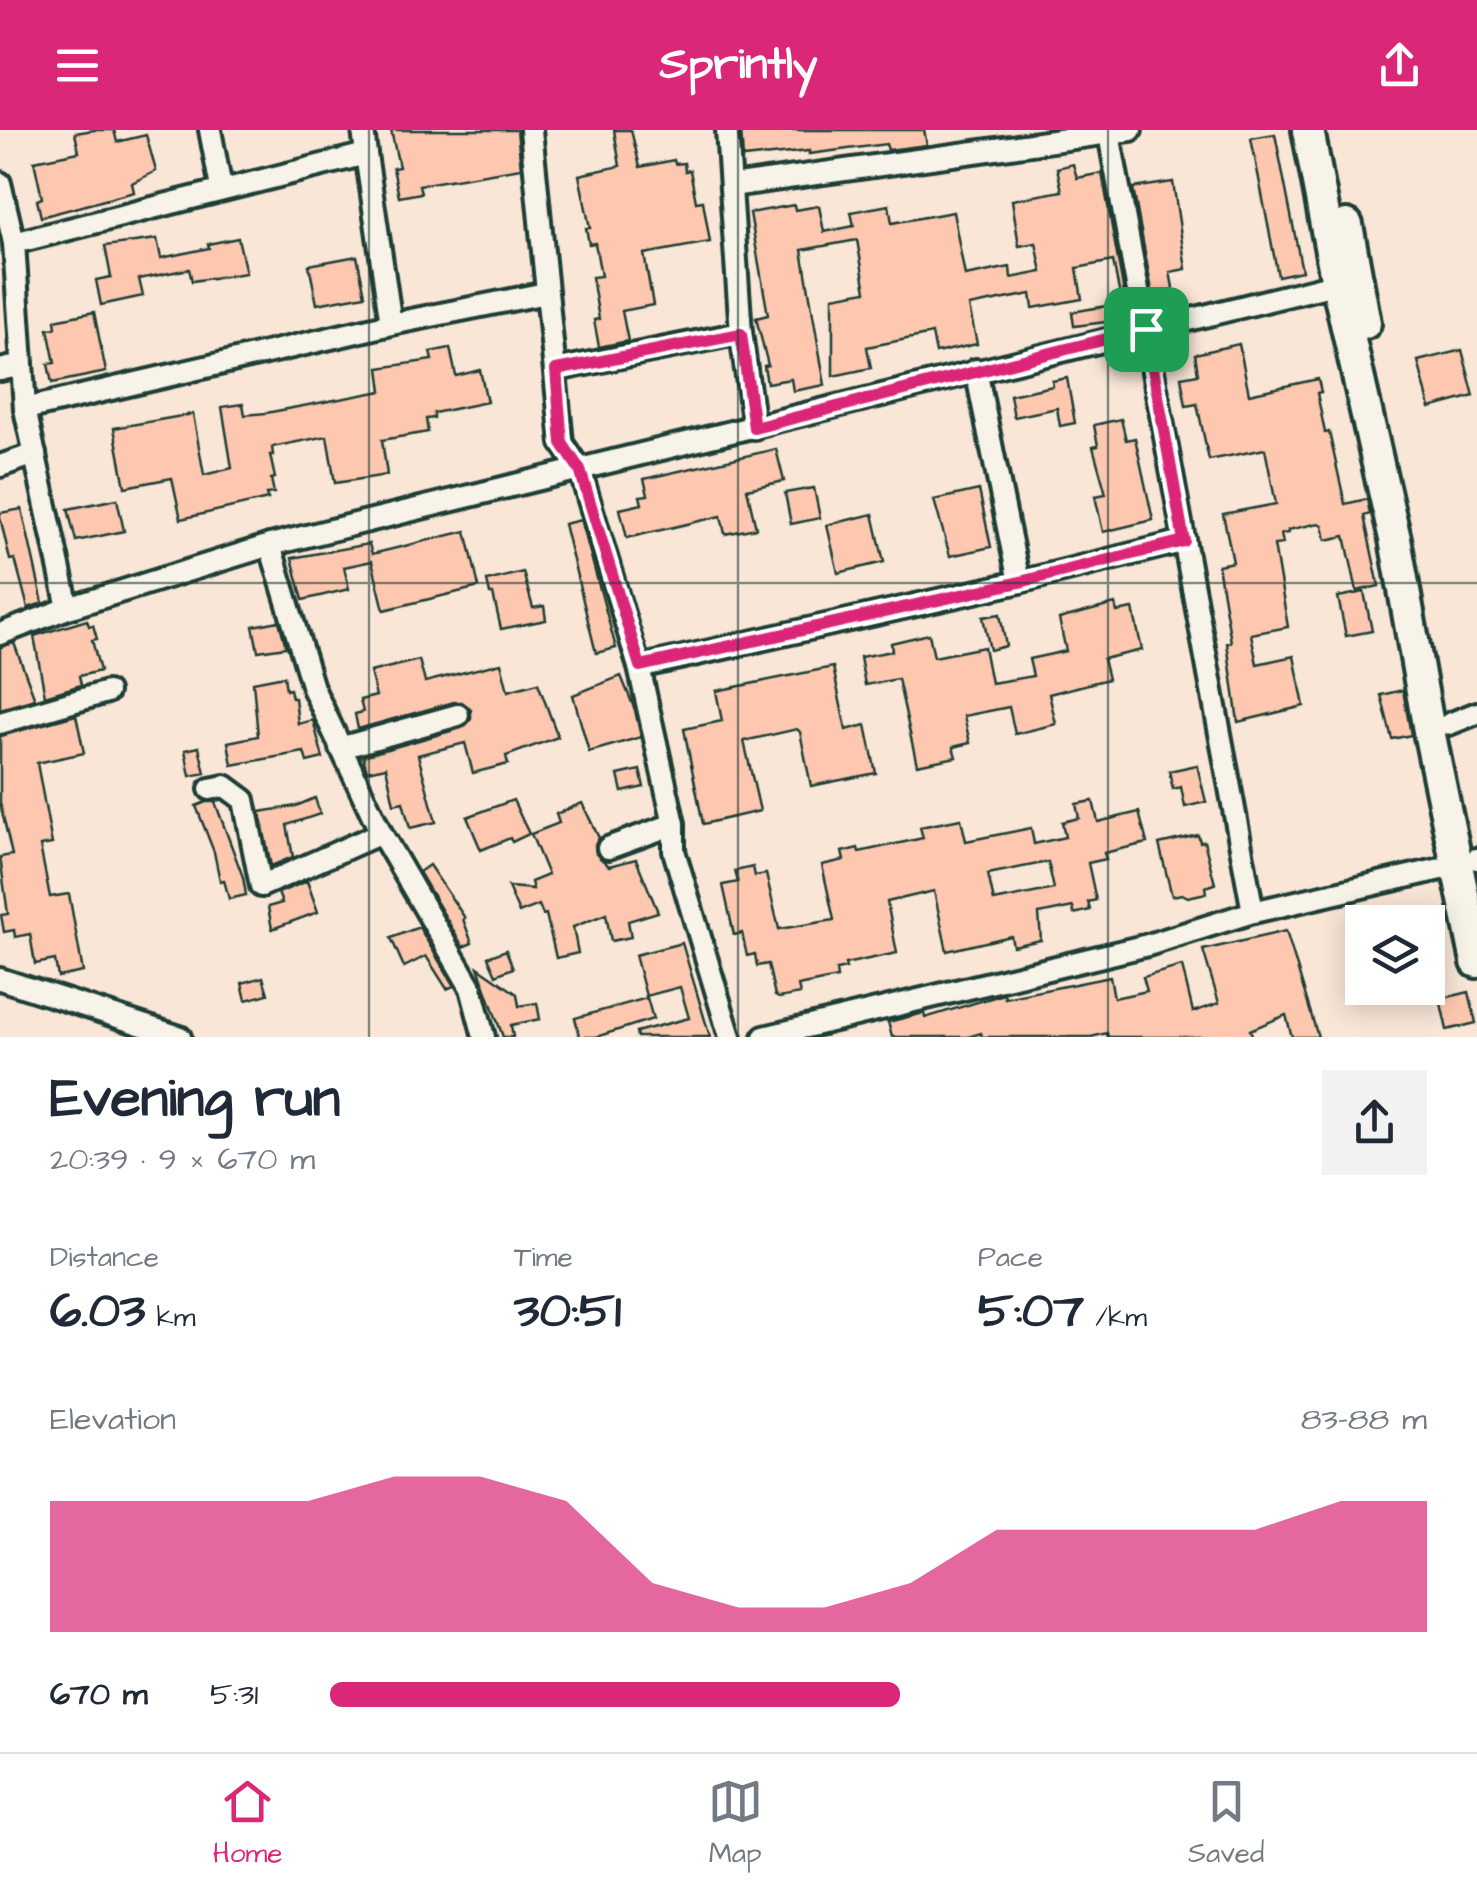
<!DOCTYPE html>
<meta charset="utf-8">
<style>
:root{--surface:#fff;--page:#f2f2f3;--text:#1f2937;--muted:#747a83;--line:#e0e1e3;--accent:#db2777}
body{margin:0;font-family:"Architects Daughter",sans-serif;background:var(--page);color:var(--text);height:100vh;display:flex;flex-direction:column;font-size:38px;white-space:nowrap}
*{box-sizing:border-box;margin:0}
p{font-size:32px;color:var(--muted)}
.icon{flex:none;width:55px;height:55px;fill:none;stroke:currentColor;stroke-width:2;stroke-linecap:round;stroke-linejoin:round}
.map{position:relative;height:907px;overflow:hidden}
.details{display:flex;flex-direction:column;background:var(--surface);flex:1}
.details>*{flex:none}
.buttons{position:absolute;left:1345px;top:775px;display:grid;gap:20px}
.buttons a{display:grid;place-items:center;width:100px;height:100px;border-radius:0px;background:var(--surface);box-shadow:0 5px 25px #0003;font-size:50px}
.pin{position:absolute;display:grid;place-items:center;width:85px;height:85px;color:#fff;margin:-42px;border-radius:20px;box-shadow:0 5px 15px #0006}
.round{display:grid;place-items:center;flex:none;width:105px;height:105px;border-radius:0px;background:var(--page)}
.headline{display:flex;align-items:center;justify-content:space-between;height:170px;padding:0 50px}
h1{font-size:55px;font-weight:800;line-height:75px}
.stats{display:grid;grid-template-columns:repeat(3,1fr);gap:15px;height:170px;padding:10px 50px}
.stats div{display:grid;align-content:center}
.stats b{font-size:50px;font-weight:800}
.stats small{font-size:28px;font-weight:400}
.stats p{font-size:28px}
.chart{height:280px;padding:20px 50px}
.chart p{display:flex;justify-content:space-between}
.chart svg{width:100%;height:180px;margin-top:10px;fill:var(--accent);opacity:.7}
ul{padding:0 50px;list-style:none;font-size:32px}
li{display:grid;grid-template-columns:160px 120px 1fr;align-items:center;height:75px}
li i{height:25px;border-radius:12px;background:var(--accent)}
header{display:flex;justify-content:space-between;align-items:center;height:130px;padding:0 50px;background:var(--accent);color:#fff;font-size:45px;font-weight:800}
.tabs{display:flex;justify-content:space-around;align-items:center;height:140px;border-top:2px solid var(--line);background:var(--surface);font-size:28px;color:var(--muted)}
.tabs a{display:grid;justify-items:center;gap:5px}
.tabs .current{color:var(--accent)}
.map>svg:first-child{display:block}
.building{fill:#fec8b0;stroke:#1f3d34;stroke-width:2.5;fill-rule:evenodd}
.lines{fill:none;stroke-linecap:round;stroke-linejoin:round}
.street-casing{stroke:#1f3d34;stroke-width:28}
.primary-casing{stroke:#1f3d34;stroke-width:38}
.street{stroke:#f7f3e8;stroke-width:20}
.primary{stroke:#f7f3e8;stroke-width:30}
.route-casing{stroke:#fff;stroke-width:20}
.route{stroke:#db2777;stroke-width:12}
.grid{fill:none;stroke:#1f3d34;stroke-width:2.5;stroke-opacity:0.55}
</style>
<header><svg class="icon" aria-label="menu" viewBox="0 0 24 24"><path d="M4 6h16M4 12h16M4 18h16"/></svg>Sprintly<svg class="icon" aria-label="share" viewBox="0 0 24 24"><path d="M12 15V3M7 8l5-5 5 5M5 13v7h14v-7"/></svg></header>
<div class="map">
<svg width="1477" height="907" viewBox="0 0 1477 907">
<rect width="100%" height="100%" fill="#f9e6d7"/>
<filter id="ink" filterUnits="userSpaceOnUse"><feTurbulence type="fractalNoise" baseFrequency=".01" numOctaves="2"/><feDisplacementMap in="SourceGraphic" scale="20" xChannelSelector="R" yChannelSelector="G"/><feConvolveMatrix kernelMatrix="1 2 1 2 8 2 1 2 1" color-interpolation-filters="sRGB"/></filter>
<g filter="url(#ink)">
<g class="building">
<path d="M94,0h20l3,12 29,-7 10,36 -24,12 2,9 -93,25 -4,-17 5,-2 -8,-37 45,-9 -4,-19z"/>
<path d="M391,0h126l4,38 -102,17 2,8 -22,4 -6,-29 6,-1z"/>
<path d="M614,0h17l9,37 34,-7 1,4 9,-1 1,8 5,-1 6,32 7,-1 7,41 -66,12 9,51 -31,6 6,30 -29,6 -5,-27 5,-1 -7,-42 9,-1 -6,-33 -6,1 -3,-16h4l-11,-53 41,-9z"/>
<path d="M741,0h183l3,15 -39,5 -2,-6 -77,10v-3l-66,7z"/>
<path d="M1275,4l27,137 -24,5 -27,-138z"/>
<path d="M1073,34l4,14 25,-5 26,142 -4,1 -11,-55 -36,7 5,31 -49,9 -2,-14 -62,12 8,38 -41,9 -4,-19 -65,13 4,21 -38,8v-79l33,-6 -9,-51 -55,10 23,135 -32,6 -2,-12 -24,4 -3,-17 4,-1 -12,-47 12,-3 -18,-102 44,-8 1,5 24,-4 5,26 30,-6 -3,-14 38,-7 3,18 61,-11 12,64 45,-9 1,11 31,-6 -6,-29 -17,3 -7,-46 50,-9 -5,-23z"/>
<path d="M1173,52l13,87 -16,3 6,31 -21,4 -22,-119z"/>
<path d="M238,108l8,35 -54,8 -3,-12 -50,10 4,17 -42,9 -5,-25 15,-3 -6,-31 52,-7 4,19 48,-10 -1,-4z"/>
<path d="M357,126l8,39 -48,9 -8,-39z"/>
<path d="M1118,174l4,16 -48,6 -2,-14z"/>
<path d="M94,182l12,60 -54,11 -4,-19 7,-1 -7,-34 8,-1 -1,-8z"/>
<path d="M1239,214l10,50 69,-15 3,13 -4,1 8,40 4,-1 16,72 22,-5 3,15 -6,2 15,70 -22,5 -12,-55 -19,4 -3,-15 -4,-2 -31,7v3l-7,1 2,10 -9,1 14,82 -37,7 6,30 37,-8 10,50 -66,16 -11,-79 4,-1 -13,-77 15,-3 -10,-48 53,-10 -11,-55 -56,11 -12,-56 -11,2 -5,-29 17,-3 -3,-20z"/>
<path d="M450,218l6,28 24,-6 7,32 -53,11v5l-8,1 2,13 -46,8 5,35 -52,8 -8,-47 -55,11 1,8h-3l5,23 -4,1 3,14 -8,1 2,5 -87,20 -9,-41 -47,9 -11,-59 79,-14 11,61 28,-7 -10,-61 21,-3 2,11 21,-2 116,-22 -3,-23 53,-8 -2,-8z"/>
<path d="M1462,220l12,46 -44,12 -12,-47z"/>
<path d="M1067,248l8,45 -15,3 -3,-18 -43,9 -4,-22 43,-9 -1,-5z"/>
<path d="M1121,289l5,21 9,-2 18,82 -50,12 -8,-36 11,-2 -13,-47 5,-1 -4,-21z"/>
<path d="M776,319l8,32 -37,8 9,39 -31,6 -4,-18 -94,22 -7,-29 22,-5 -2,-8 8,-1 -4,-16z"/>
<path d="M814,358l6,30 -29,6 -6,-31z"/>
<path d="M979,360l12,57 -41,9 -16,-56z"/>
<path d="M117,369l7,32 -48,10 -8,-32z"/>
<path d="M22,379l21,94 -15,5 -13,-49 -5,1 -10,-43v-4z"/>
<path d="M873,384l11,48 -46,11 -11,-48z"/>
<path d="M581,390l35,128 -20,5 -32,-129z"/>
<path d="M466,401l13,56 -95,23 -12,-49 -28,6 5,22 -46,11 -11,-42 77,-14 3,10z"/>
<path d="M523,442l10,36 11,-2 2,14 -45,9 -8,-35h-3l-3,-13z"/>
<path d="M1364,462l8,39 -26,5 -8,-39z"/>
<path d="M1115,474l2,8 16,-3 9,41 -39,9 5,20 -59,15 7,30 -41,10 -6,-27 -45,9 6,27 -17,4 3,10 -39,8 -19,-86 -33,6 -5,-28 32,-6 -1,-8 38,-9 5,23 50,-10 7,36 42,-7 -4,-17 37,-8 -7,-32z"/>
<path d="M1000,484l6,32 -16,4 -7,-33z"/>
<path d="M87,490l2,6 4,-1 4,14 -5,1 8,31 -21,5 2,9 -36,11 -11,-60z"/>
<path d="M279,491l7,26 -28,4 -5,-25z"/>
<path d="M14,513l21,56 -35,10v-62z"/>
<path d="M419,530l6,22 76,-19 7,28 30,-8 20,54 -52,19 2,8 -35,9 -8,-30 -47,12 18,67 -26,6 -7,-26 -9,2 -8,-37 -19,4 -4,-15 99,-28 9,-9v-9l-9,-8h-8l-96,27 -3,-15 8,-2 -3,-12 16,-4 -6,-24z"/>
<path d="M833,537l13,63 20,-5 10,48 -65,13 -11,-54 -3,-3 -53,12 16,70 -57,13 -19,-95 38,-8 -6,-30z"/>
<path d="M284,546l2,14 4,-1 2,9h3l3,26 15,-4 10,38 -16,4 -3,-10 -72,13 -4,-23 30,-6 -5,-54z"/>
<path d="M621,546l14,34 6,27 -52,15 -16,-57z"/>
<path d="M1403,560l8,45 -19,4 -11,-44z"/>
<path d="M76,585l8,38 -47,10 15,81 -12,2 10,51 19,-3 14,78 -25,5 -3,-17 -20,4 -5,-30 -15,3 -1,-7 -10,2 -3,-17 7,-1 -8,-57 12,-2 -12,-52v-67z"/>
<path d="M199,617l6,26 -15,3 -5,-26z"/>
<path d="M1197,635l9,37 -21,5 -4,-20 -8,2 -4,-18z"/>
<path d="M640,640l4,17 -22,5 -4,-17z"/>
<path d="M315,668l5,16 -33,11 6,32 -22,9 -11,-54 36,-6z"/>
<path d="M513,670l16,34 -17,8 -2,-4 -29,12 -14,-33z"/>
<path d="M1093,671l5,21 41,-10 8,31 -43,10 2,6 -18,4 8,37 -8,2 2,8 -16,4 -1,-7 -34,7 2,26 -28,6 -2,-10 -64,15 -13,-60 -47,11 10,51 -52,11 1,4 -10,2 1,8 -39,8 2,8 -21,4 -4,-2 -7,-32 -11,2 -2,-12 -8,2 -5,-23 -8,2 -11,-50 15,-3 -3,-11 18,-4 2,9 11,-2 13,55 55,-9 -12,-55 22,-5 -2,-8 16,-4 1,4 64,-14 -3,-11 41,-8 5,22 65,-13 3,16 31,-7 -3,-15 17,-4 -3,-14zM1048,732l6,27 -60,12 -6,-27z"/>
<path d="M206,672h9l28,75 3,18 -17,4 -5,-19 -4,1 -6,-29 -18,-46z"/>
<path d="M582,673l17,35 -4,7 1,9 13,12 27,-7 22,53 -30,9 3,16 -20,4 -5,-27 -33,13 5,26 -22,5 -10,-44 -3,1 -4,-10 -20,8 -11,-26 25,2 -2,-7 17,-7 -17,-41 28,-11 -3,-9z"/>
<path d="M1198,705l2,7 4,-1 11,43 -10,3 1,6 -18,4 -6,-3 -10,2 -13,-52z"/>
<path d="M429,735l36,53 -2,1 9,24 -9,4 -44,-75z"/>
<path d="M307,751l11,31 -46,17 -4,-22 14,-4 -4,-10z"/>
<path d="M419,797l35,59 -7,3 -21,-33 -22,11 -13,-29z"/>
<path d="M1286,801l32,106h-26l-6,-22 -36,15 3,7h-145l-1,-4 -16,4h-109l-1,-4 -13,4h-76l-4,-15 36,-9 1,5 79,-24 1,4 105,-21 4,21 33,-7 -4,-14 39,-11 11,46 26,-9 -16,-53z"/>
<path d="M682,813l28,94h-73l-1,-5 53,-14 -9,-31 -34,9 -11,-41z"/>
<path d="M506,820l7,18 -17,7 -8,-18z"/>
<path d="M478,837l39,27 2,12 18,-3 3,16 -29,6 2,12h-10z"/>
<path d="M263,847l5,17 -22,6 -4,-17z"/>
<path d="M1469,862l7,31 -29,7 -7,-31z"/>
<path d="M647,868l6,21 -57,18h-16l-5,-19z"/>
</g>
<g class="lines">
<defs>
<g id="street">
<path d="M210,0l11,58"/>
<path d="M531,0l31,313 18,27 59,197 35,157v27l56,186"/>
<path d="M727,0l14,203 13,95"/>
<path d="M1109,4l144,778"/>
<path d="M366,24l25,170"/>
<path d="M0,53l14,60 11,166 43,199"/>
<path d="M731,56l400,-56"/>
<path d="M14,113l352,-89 -3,-24"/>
<path d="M0,240l22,-5"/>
<path d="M556,240l185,-37"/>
<path d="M976,240l43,212"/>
<path d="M25,279l366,-85 155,-31"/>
<path d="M0,336l35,-12"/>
<path d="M270,415l43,143 68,145 90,155 13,49"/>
<path d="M0,504l68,-26 202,-63 1077,-264"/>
<path d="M639,537l380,-85 165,-41"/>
<path d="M0,593l107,-31"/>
<path d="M1449,594l28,-11"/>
<path d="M340,618l118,-33"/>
<path d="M210,659l15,-3 19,14 17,86 120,-53"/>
<path d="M608,718l66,-24"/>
<path d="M1476,729h1"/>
<path d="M0,849l180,58"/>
<path d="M764,907l384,-92 105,-33 205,-47"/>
</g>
<g id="primary">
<path d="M1308,0l29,153 58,256 34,192 48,231"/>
<path d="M1347,95l18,98"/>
</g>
</defs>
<use href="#street" class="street-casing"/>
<use href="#primary" class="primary-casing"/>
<use href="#street" class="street"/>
<use href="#primary" class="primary"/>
</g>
</g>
<g class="lines" filter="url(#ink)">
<defs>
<path id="route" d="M1146,199l38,212 -164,41 -380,84 -60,-196 -18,-27 -6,-73 185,-36 13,94z"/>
</defs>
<use href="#route" class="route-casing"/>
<use href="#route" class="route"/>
</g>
<path class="grid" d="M369,0v907M738,0v907M1108,0v907M0,453h1477"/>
</svg>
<div class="buttons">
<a><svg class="icon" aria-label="layers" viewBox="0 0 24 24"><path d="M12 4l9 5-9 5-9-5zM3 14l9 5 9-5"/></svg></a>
</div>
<div class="pin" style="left:1146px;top:199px;background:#1e9e55"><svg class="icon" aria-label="arrive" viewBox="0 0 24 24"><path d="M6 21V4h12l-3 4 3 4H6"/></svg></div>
</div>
<section class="details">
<div class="headline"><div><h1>Evening run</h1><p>20:39 · 9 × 670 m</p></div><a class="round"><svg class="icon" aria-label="share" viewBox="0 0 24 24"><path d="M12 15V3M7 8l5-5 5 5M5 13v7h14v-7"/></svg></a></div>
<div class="stats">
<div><p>Distance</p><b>6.03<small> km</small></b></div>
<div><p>Time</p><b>30:51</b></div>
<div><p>Pace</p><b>5:07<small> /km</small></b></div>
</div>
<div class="chart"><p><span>Elevation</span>83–88 m</p>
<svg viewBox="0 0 160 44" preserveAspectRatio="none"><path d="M0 44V12L10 12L20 12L30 12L40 6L50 6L60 12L70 32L80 38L90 38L100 32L110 19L120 19L130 19L140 19L150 12L160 12V44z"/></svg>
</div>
<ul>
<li><b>670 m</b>5:31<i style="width:52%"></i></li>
</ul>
</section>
<nav class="tabs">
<a class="current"><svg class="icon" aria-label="home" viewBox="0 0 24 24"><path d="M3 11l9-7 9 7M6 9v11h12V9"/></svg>Home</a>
<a><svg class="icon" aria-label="map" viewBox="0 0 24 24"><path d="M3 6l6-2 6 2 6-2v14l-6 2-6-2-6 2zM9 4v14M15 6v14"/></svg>Map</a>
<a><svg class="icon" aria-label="saved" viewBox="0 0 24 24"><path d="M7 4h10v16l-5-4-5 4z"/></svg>Saved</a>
</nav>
